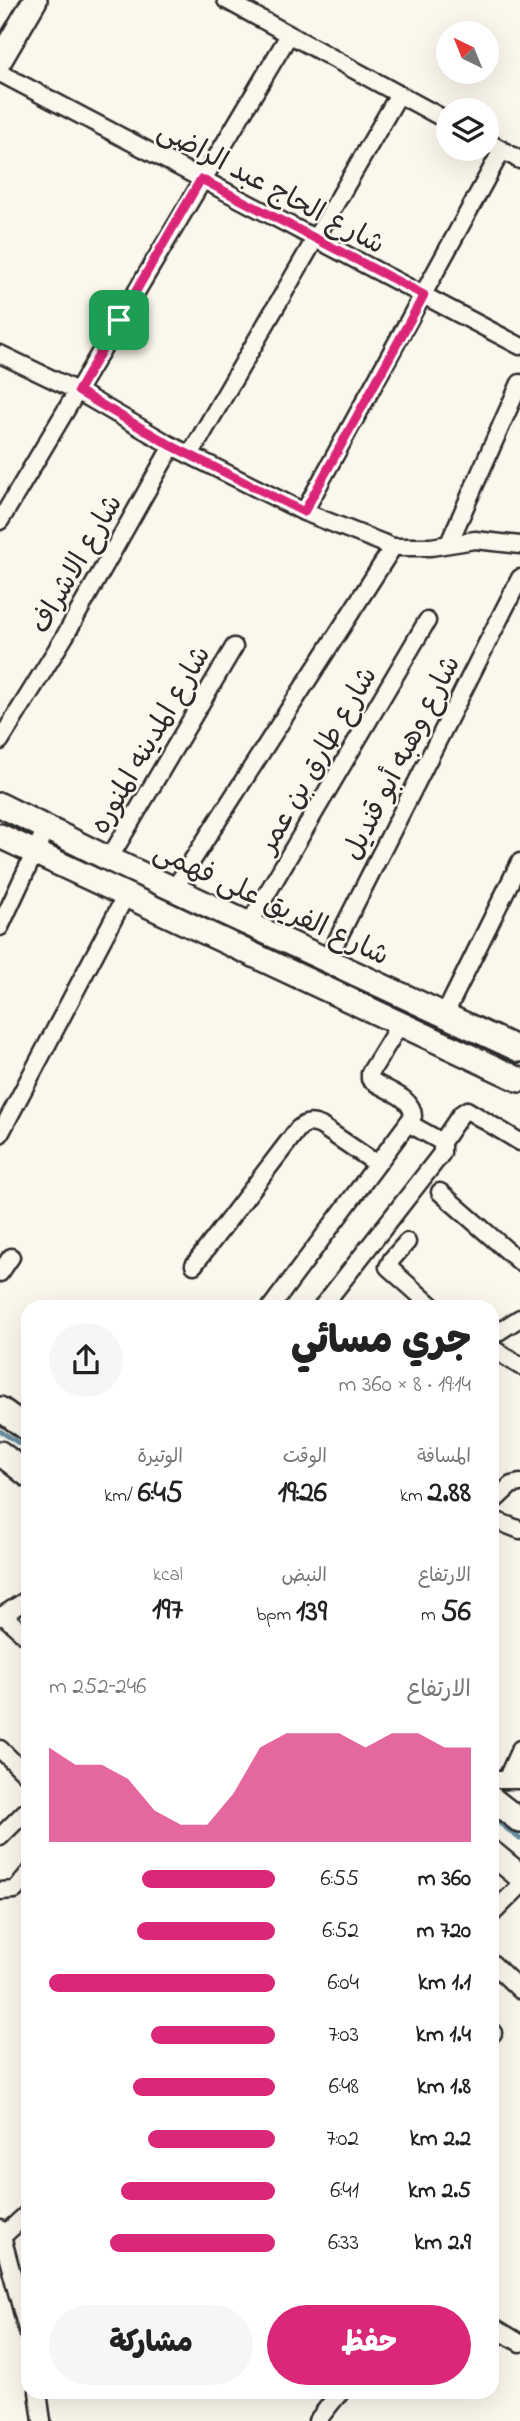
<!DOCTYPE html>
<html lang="ar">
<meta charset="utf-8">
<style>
:root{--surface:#fff;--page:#f6f6f6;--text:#222;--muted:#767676;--accent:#db2777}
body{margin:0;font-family:"Indie Flower","Playpen Sans Arabic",sans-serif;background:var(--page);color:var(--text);direction:rtl;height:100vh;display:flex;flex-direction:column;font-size:26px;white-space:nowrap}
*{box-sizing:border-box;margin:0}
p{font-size:23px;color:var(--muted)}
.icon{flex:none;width:38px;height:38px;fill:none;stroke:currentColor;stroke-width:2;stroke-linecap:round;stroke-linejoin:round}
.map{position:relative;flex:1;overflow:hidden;direction:ltr}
.details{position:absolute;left:21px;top:1300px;width:478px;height:1099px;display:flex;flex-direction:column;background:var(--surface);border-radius:21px;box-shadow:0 7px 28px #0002;direction:rtl}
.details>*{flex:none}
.needle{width:46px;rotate:317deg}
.tools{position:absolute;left:436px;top:21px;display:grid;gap:14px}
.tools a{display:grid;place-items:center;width:63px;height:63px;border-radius:50%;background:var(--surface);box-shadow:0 7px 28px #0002;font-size:35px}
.pin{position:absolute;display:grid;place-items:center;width:60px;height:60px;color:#fff;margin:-30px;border-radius:14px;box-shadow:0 4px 10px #0006}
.round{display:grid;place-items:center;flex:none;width:74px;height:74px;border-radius:37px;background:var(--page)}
.head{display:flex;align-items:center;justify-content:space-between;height:119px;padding:0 28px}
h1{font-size:38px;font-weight:800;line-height:52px}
.metrics{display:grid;grid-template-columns:repeat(3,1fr);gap:10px;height:119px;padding:7px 28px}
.metrics div{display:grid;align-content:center}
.metrics b{font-size:30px;font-weight:800}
.metrics small{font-size:19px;font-weight:400}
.metrics p{font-size:19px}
.chart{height:196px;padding:14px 28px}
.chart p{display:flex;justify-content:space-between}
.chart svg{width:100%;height:126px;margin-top:7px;fill:var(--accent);opacity:.7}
.primary-button{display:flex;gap:14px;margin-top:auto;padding:14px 28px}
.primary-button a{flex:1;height:80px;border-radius:42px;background:var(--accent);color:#fff;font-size:28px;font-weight:800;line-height:80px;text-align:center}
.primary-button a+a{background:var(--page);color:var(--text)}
ul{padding:0 28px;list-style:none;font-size:23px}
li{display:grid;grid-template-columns:112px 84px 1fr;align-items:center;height:52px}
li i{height:18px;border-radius:9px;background:var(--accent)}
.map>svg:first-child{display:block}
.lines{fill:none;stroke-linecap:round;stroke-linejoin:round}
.stream{stroke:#668da1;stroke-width:5}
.street-casing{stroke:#2b2b2b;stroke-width:21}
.secondary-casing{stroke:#2b2b2b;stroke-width:28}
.street{stroke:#fbf7ec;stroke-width:16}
.secondary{stroke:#fbf7ec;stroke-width:23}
.route-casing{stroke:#fff;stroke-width:14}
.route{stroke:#db2777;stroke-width:9}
.labels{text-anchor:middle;stroke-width:5;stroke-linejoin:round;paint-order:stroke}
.street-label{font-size:28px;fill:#2b2b2b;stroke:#fbf7ec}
</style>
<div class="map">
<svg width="520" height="2421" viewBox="0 0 520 2421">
<rect width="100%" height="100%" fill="#fbf7ec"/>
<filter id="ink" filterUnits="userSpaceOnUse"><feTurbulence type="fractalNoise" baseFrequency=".0143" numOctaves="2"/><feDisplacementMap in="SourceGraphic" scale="14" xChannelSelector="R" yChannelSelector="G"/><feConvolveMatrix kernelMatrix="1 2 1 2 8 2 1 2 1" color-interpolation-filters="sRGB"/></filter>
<g filter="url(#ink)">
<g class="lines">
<g class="stream">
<path d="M0,1431l28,18"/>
<path d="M492,1817l28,22"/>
</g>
<defs>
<g id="street">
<path d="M226,0l222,121"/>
<path d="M0,73l520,273"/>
<path d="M486,141l34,19"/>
<path d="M0,354l77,37 95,55 132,66 89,35h38l44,-7 45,5"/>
<path d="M190,455l209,-361"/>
<path d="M304,512l198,-362"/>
<path d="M0,521l289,-486"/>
<path d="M449,543l71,-160"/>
<path d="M0,741l65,-105 107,-190"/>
<path d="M109,859l125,-212"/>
<path d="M174,889l219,-342"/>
<path d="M249,924l178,-303"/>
<path d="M0,927l46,-99"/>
<path d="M327,960l193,-382"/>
<path d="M445,1014l75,-152"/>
<path d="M0,1134l126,-239"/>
<path d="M442,1142l19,-28 6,-4 53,32"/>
<path d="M440,1192l80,70"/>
<path d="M407,1242l-15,17 -4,8 45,40"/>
<path d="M194,1265l104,-136c8,-7 13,-7 23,-3l56,38"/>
<path d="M0,1273l11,-16"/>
<path d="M271,1307l142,-191c-1,-21 -29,-25 -43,-37v-6l30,-49"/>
<path d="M322,1307l120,-154v-11l-34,-19"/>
<path d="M492,1336l28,-18"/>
<path d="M492,1348l28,18"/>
<path d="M492,1503l19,-18 9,-2"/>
<path d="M492,1519l28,11"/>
<path d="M3,1615l25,23"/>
<path d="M0,1617l28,-18"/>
<path d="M0,1749l27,26"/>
<path d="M492,1780h28"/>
<path d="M506,1780l14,-31"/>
<path d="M0,1837l25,-25"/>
<path d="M0,1891l15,-1 13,-16"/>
<path d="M492,1914l28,-28"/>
<path d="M492,1963l28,27"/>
<path d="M492,2032l1,1"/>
<path d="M0,2229l28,104"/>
<path d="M3,2236l25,-23"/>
<path d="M492,2326l28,17"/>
<path d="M38,2392l4,29"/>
<path d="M317,2421l23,-29"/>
</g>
<g id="secondary">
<path d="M0,60l35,-60"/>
<path d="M0,805l109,54 411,191"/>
<path d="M0,836l520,244"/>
<path d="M0,1409l28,20"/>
<path d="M0,1453l28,22"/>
<path d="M492,1799l28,22"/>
<path d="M492,1853l28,23"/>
</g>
</defs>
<use href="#street" class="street-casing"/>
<use href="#secondary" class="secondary-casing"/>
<use href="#street" class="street"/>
<use href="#secondary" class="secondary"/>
</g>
</g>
<g class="lines" filter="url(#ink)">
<defs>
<path id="route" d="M201,179l223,116 -120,217 -132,-66 -94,-55z"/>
</defs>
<use href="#route" class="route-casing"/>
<use href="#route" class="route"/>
</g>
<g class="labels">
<g class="street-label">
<text transform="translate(272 186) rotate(28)" y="10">شارع الحاج عبد الراضى</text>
<text transform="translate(75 563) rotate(-60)" y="10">شارع الاشراف</text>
<text transform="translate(149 739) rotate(-60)" y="10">شارع المدينه المنوره</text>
<text transform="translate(400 757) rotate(-63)" y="10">شارع وهبه أبو قنديل</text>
<text transform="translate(316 759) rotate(-60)" y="10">شارع طارق بن عمر</text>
<text transform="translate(272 902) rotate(25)" y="10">شارع الفريق على فهمى</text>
</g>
</g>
</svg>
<div class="tools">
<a><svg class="needle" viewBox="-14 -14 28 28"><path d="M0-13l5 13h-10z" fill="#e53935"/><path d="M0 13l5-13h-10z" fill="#767676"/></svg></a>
<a><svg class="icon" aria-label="layers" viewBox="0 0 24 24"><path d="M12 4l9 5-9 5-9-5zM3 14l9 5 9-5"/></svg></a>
</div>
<div class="pin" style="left:119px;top:320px;background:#1e9e55"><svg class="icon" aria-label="arrive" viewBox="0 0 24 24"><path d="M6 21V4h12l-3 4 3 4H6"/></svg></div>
<section class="details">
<div class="head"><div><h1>جري مسائي</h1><p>19:14 · 8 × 360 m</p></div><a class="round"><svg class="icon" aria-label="share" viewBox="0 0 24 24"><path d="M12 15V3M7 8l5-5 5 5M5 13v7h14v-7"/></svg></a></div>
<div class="metrics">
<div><p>المسافة</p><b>2.88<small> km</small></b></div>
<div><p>الوقت</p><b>19:26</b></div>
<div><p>الوتيرة</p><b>6:45<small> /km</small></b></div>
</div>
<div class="metrics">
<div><p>الارتفاع</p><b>56<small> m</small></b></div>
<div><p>النبض</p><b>139<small> bpm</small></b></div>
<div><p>kcal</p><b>197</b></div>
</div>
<div class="chart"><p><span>الارتفاع</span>246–252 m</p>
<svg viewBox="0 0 160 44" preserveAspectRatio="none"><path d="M0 44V11L10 17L20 17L30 22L40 33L50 38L60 38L70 27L80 11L90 6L100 6L110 6L120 11L130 6L140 6L150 11L160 11V44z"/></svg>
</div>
<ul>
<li><b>360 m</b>6:55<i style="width:59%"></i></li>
<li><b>720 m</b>6:52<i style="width:61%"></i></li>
<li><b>1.1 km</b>6:04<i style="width:100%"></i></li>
<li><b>1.4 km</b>7:03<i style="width:55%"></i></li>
<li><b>1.8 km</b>6:48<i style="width:63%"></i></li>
<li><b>2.2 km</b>7:02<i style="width:56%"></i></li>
<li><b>2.5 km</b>6:41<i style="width:68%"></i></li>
<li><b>2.9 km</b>6:33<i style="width:73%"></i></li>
</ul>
<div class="primary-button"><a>حفظ</a><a>مشاركة</a></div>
</section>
</div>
